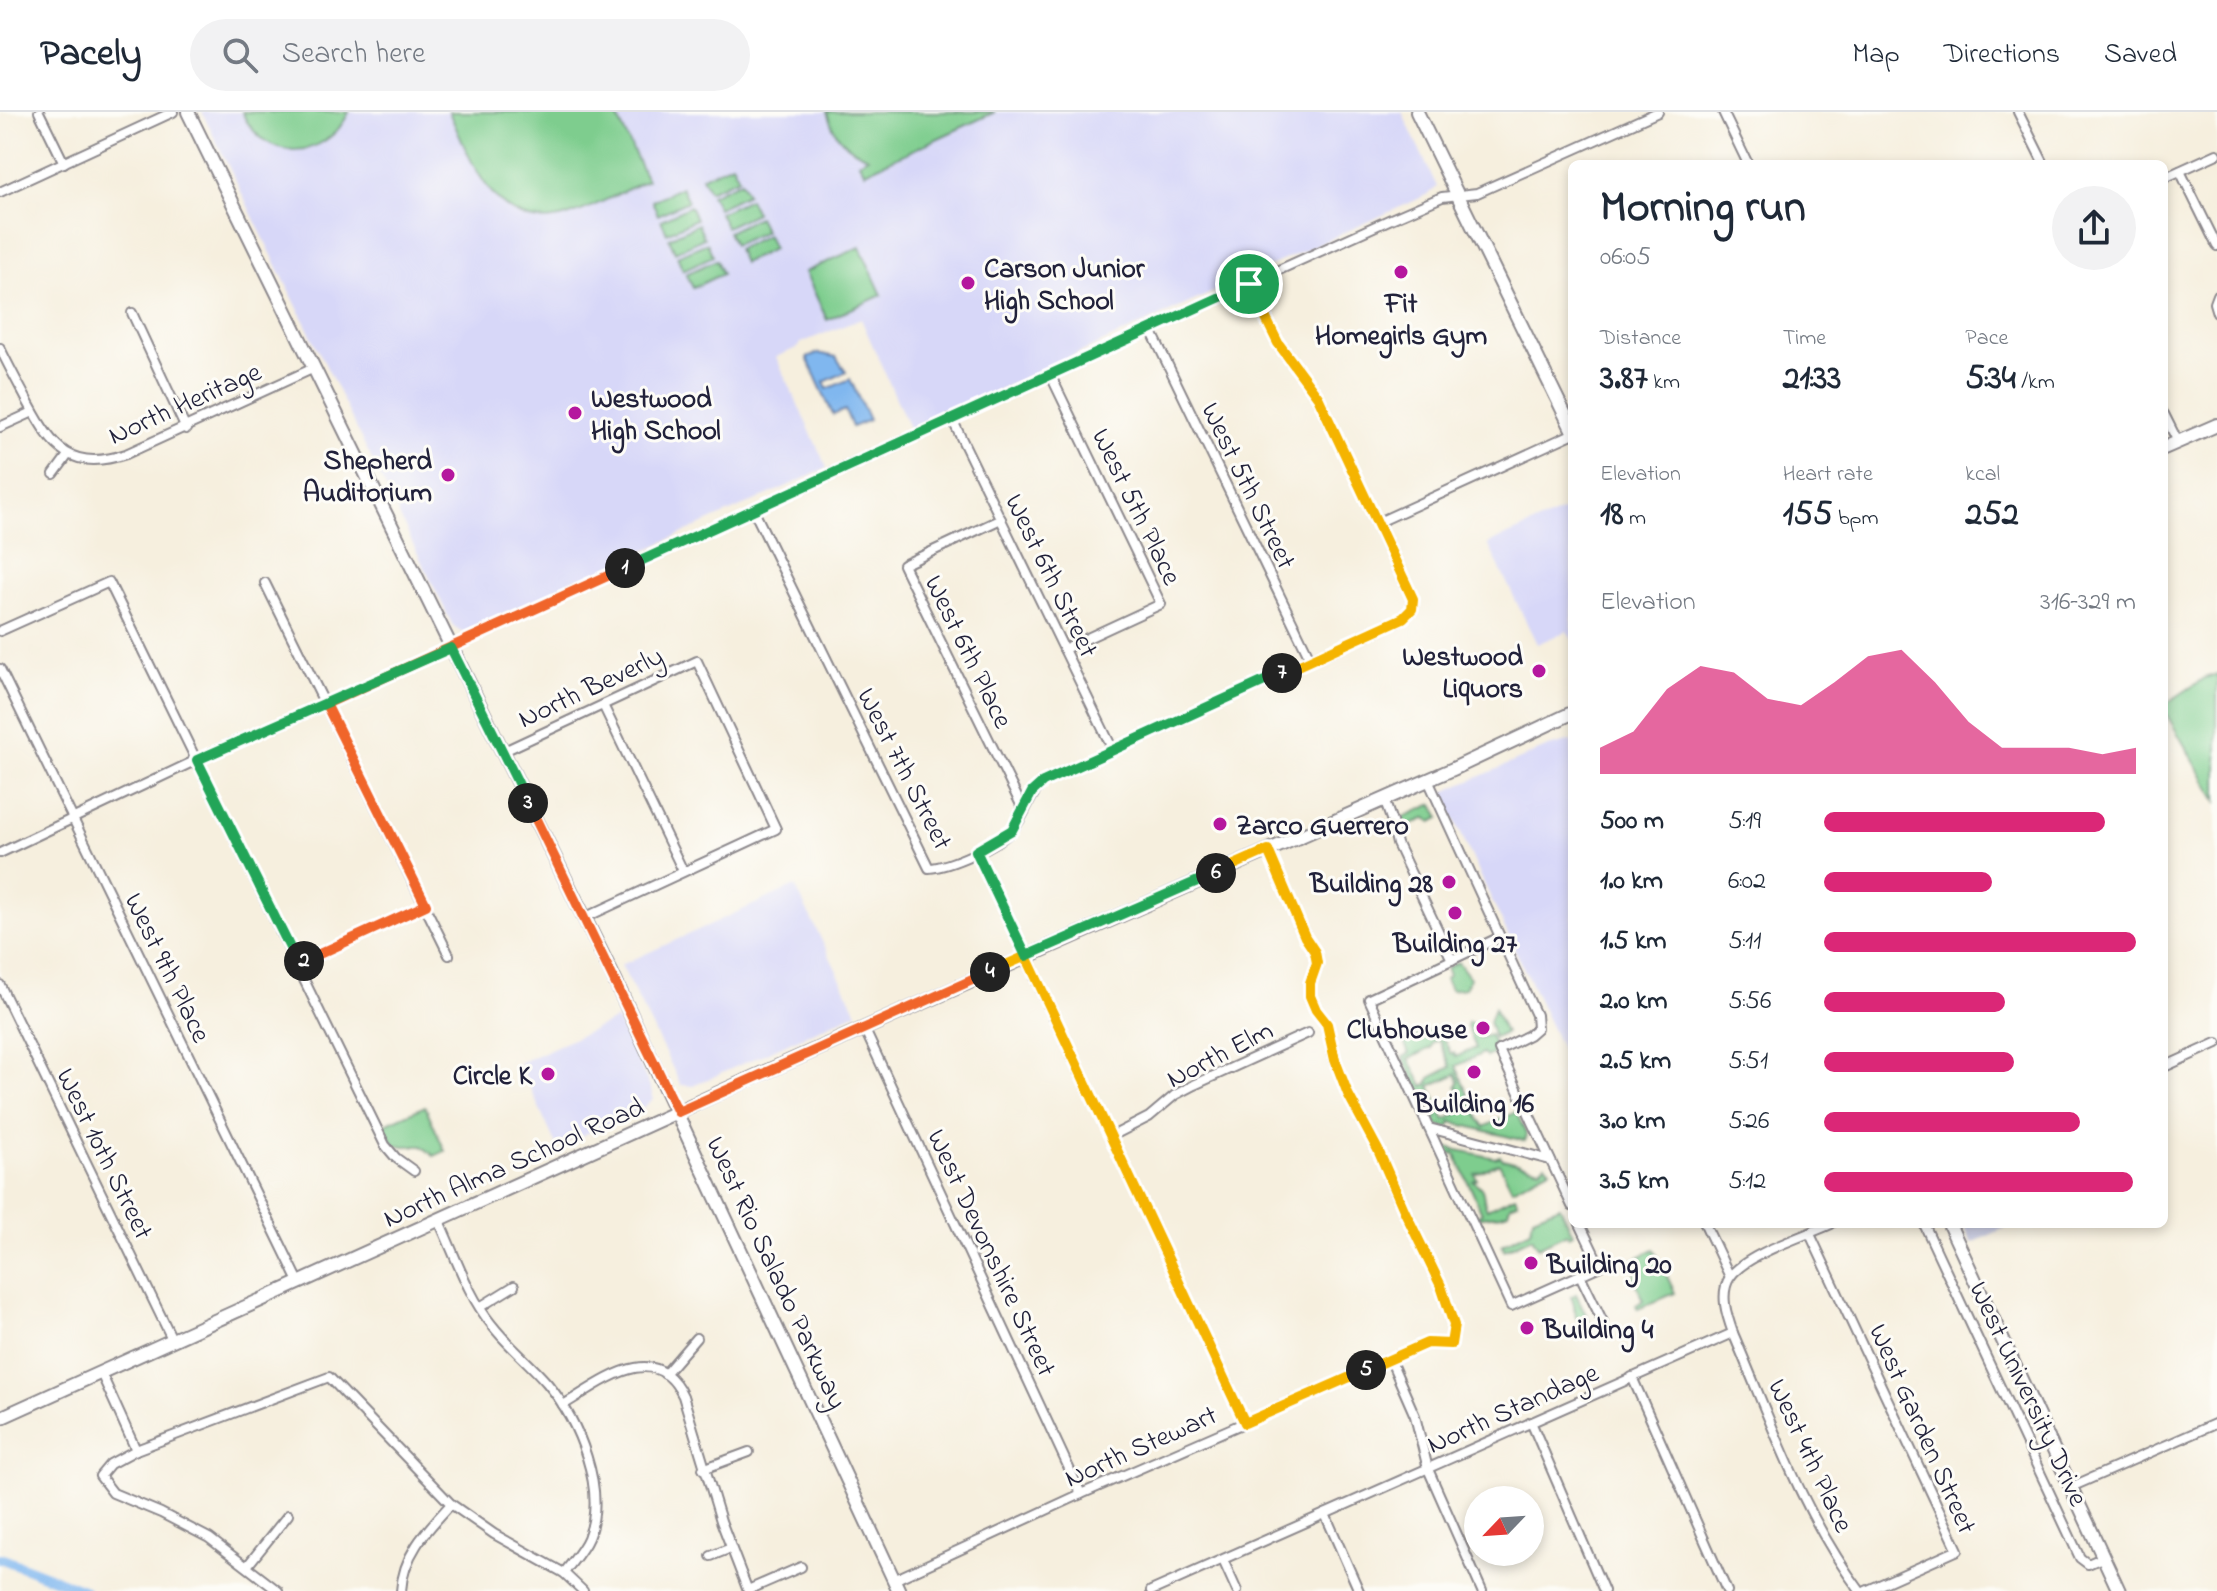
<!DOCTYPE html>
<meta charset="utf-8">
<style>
:root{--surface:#fff;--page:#f2f2f3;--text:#1f2937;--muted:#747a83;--line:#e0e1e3;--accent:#db2777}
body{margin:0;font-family:"Indie Flower",sans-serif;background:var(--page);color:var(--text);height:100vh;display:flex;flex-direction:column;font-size:30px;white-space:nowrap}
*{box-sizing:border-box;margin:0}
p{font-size:26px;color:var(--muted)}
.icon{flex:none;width:44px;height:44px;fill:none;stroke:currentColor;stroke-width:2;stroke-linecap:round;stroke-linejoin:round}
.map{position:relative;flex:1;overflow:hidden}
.sheet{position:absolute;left:1568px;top:48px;width:600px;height:1068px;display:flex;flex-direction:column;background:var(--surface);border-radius:12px;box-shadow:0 4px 12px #0003}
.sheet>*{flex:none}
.needle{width:52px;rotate:245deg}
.controls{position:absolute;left:1464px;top:1374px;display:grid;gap:16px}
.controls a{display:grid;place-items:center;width:80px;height:80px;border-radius:50%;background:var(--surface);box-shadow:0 4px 12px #0003;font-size:40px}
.pin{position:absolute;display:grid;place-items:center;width:68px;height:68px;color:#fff;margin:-34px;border:4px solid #fff;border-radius:50%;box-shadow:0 2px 8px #0007}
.km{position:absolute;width:40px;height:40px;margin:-20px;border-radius:50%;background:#222;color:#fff;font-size:22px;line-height:40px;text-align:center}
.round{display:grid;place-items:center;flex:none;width:84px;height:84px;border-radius:42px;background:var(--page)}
.head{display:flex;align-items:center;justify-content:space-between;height:136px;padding:0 32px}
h1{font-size:44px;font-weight:700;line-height:60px}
.metrics{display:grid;grid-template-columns:repeat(3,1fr);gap:12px;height:136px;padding:8px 32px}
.metrics div{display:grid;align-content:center}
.metrics b{font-size:34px;font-weight:700}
.metrics small{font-size:22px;font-weight:400}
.metrics p{font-size:22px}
.chart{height:224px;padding:16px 32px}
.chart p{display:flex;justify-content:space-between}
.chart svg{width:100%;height:144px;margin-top:8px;fill:var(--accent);opacity:.7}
ul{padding:0 32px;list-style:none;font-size:26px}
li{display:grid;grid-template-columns:128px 96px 1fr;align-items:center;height:60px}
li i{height:20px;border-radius:10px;background:var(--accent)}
header{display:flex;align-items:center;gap:48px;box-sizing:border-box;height:112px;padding:0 40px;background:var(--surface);border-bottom:2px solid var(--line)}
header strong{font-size:38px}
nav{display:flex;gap:44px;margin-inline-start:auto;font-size:28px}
.search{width:560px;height:72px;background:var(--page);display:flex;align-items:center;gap:20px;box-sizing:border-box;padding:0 28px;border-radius:44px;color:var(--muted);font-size:30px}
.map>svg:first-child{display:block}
.built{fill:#d7d7f8}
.industrial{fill:#bfc2dd}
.green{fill:#7ecd8e;stroke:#507864;stroke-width:2;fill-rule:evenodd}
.water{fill:#80b7ef;stroke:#516c95;stroke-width:2}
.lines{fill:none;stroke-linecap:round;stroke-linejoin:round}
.canal{stroke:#80b7ef;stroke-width:10}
.minor-casing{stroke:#8c888c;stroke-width:12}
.secondary-casing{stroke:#8c888c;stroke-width:16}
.minor{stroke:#fff;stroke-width:8}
.secondary{stroke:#fff;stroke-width:12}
.split-1-casing{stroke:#fff;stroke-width:16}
.split-2-casing{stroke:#fff;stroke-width:16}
.split-3-casing{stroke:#fff;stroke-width:16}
.split-4-casing{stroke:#fff;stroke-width:16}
.split-5-casing{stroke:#fff;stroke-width:16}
.split-6-casing{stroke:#fff;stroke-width:16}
.split-7-casing{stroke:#fff;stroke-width:16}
.split-8-casing{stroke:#fff;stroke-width:16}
.split-1{stroke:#22a559;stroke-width:10}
.split-2{stroke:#f0652b;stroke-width:10}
.split-3{stroke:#22a559;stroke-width:10}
.split-4{stroke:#f0652b;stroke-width:10}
.split-5{stroke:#f5b400;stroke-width:10}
.split-6{stroke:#f5b400;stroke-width:10}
.split-7{stroke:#22a559;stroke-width:10}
.split-8{stroke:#f5b400;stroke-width:10}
.poi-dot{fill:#b5179e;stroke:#fdfcf7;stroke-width:3}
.labels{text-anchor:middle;stroke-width:6;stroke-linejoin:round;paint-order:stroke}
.poi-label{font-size:28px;font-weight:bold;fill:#22223b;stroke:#fdfcf7;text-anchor:start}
.street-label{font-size:28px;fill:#22223b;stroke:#fdfcf7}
</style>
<header>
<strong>Pacely</strong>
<div class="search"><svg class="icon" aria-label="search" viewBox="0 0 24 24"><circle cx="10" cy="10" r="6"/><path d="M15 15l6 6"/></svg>Search here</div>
<nav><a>Map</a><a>Directions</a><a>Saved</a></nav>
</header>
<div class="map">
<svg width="2217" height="1479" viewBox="0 0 2217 1479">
<rect width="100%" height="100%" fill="#fdfcf7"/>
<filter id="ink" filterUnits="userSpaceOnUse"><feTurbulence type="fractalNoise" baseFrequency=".0125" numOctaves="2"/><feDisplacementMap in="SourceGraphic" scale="16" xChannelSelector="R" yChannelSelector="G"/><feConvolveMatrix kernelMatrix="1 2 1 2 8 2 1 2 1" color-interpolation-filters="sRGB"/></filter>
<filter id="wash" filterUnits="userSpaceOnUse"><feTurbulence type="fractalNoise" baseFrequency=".006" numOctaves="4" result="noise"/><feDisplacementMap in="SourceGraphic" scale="32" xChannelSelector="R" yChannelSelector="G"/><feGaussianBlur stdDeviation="1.8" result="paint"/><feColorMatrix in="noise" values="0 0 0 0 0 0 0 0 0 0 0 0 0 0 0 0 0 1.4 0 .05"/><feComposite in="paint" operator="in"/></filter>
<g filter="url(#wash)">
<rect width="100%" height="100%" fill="#f6efde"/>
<g class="built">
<path d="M202,0h1200l35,75 -8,7 -519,236 -49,-111 -60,24 -2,4 -23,10 51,111 -364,165 -10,-7z"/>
<path d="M1572,395v133l-5,-9 -30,13 -49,-100z"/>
<path d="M1572,629v331l-130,-279 106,-46z"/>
<path d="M795,774l62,126 -164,74 -12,-1 -60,-120z"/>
<path d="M617,907l34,70 2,10 -9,8 -87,40 -38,-84z"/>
</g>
<path class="industrial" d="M1963,1112h51l-42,19z"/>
<g class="green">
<path d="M242,0h107c-23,50 -85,51 -107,0z"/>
<path d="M449,0h166l32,68c-26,12 -53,28 -80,36 -70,22 -96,-56 -118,-104z"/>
<path d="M827,0h168l-130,60 -6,-10 9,-5c-22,-9 -35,-22 -41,-45z"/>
<path d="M732,52l7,14 -30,13 -7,-14z"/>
<path d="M741,69l6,13 -29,14 -7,-13z"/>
<path d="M681,75l7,14 -30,14 -6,-14z"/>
<path d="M749,87l7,14 -30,14 -7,-14z"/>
<path d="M690,94l6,13 -29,14 -6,-13z"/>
<path d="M758,105l7,14 -31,14 -6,-13z"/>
<path d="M698,112l6,14 -29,14 -6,-14z"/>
<path d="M767,123l6,14 -30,14 -6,-14z"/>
<path d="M707,131l6,13 -30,14 -6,-14z"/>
<path d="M860,135l22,48 -55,25 -22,-48z"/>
<path d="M716,148l6,14 -29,14 -7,-14z"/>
<path d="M2217,562v127l-53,-91v-5l41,-27z"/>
<path d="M1433,692l7,14 -8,4 -6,-4 -25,12 -2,-11z"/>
<path d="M1458,850l12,16 -5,10 -15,2 -5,-11 4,-4 -3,-7z"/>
<path d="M1494,896l11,25 -11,5 -5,-16z"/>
<path d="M1468,910l5,2 6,14 11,-3 7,17 -11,5 -3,-4 -27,13 23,53 5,8 32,-15 10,21 -1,8 -74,-19 -2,6 -16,-4 -2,-3 7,-4 -13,-26 -6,1 -16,-35 6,-3 -5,-12 34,-15 13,27 3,-1 2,4 20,-9 -9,-21zM1439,928l12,27 -21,11 -2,6 -5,2 -14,-27 22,-11 2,-6zM1456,962l3,7 -2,5 7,15h5l2,6 -26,13 -15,-34z"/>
<path d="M425,994l20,45 -11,5 -12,-10h-27l-12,-21z"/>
<path d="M1444,1035l51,11 5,-2 3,3 37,10 5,-5 5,5 -38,20 -13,-26 -24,11 2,5 -4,2c16,10 7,16 14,28l28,-13 3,6 -8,3 -2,7c-10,4 -20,4 -31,6l-1,-2 6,-3 -27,-60 -6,2z"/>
<path d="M1560,1094l13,28 -4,2 -2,-3 -29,14 -6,-10 -28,13 -2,-6 29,-14 2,-13z"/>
<path d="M1654,1137l21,44 -37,16 -2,-4 8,-5 -10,-21 2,-7 -5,-11z"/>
<path d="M1576,1182l14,29 -6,2c-14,-9 -6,-16 -13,-28z"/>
</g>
<path class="water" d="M818,241l18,4 10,15 -22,10 3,7 23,-10 19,41 -17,7 -7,-17 -12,5 -26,-57z"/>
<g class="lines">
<path class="canal" d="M0,1446l85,33"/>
</g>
</g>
<g filter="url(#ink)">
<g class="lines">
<defs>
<g id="minor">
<path d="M39,0l25,51"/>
<path d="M1723,0l25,52"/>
<path d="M2018,0l26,52"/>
<path d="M2180,59l37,75"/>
<path d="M2164,66l53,-24"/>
<path d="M0,80l173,-80"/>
<path d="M2217,183l-3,8 3,10"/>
<path d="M132,201l54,116"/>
<path d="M1150,216l161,332"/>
<path d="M0,236c9,19 19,37 29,56 24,45 43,68 97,50l188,-86"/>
<path d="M1050,262l111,230 -97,45"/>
<path d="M2164,302l14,28"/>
<path d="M952,307l161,331"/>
<path d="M0,315l33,-15"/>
<path d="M54,362l14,-19"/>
<path d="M753,397l176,359c20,-1 70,-23 84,-39 13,-14 15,-33 30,-47l360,-164 9,-9 1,-10 -95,-202 -40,-54 -29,-59"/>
<path d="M1001,407l-98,46 121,246"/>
<path d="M1379,410l193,-88"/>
<path d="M265,471l184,372"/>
<path d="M0,519l109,-49 276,563 11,13 18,13"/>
<path d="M0,557l300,615"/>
<path d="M603,593l80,166"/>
<path d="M502,640l195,-91 79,168 -192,89"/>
<path d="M1428,668l108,235 1,13 -8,7 -30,15 73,156"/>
<path d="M1384,687l8,23 5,22 55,116"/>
<path d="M976,739l269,572"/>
<path d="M0,741l222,-105 104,-44 1065,-485 51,-22 35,-4 181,-81"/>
<path d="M1500,825l-131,62 142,307 89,-40 -20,-42"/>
<path d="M298,852l128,-59"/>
<path d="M0,873l173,356"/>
<path d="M864,916l217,466"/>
<path d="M2164,955l53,-24"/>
<path d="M1429,1016l121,32"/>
<path d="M1110,1025l39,-20 26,-22 19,-10 114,-52"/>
<path d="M439,1109c16,34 29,75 53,104 16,21 38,38 55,58 31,37 61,107 41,155 -5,12 -16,24 -24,35"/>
<path d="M1705,1112l25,53"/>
<path d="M1924,1112l156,334 8,6 16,-7"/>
<path d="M1810,1122l148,316 -92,41"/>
<path d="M1580,1163l23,47"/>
<path d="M480,1195l34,-21"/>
<path d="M1733,1221c38,88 69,181 127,258"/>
<path d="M1390,1247l25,57 13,53 54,122"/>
<path d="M101,1261l35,77"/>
<path d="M665,1262l31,-36"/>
<path d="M1632,1265l95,214"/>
<path d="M563,1293c38,-22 92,-68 120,-9l38,125 27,70"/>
<path d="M1531,1310l73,169"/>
<path d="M703,1357l46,-17"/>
<path d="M2071,1375l146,-64"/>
<path d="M1325,1402l34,77"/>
<path d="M711,1444l20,-8"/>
<path d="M1223,1448l14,31"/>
<path d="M248,1453l40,-50"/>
<path d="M894,1468l187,-86 346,-151 24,1 3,-19 -13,-39 -36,-74 -27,-62 -30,-56 -13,-34 -8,-36 -11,-14 -6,-14v-13l7,-20 -2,-11 -10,-15 -37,-87"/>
<path d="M748,1478l53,-23"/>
<path d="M278,1479l-69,-53 -48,-25 -48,-20 -13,-17 10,-12 26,-14 193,-73 122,127 43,30 70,39 19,18"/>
<path d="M401,1479c2,-37 26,-61 50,-87"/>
<path d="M1151,1479l582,-258c-6,-17 -14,-39 -3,-56 16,-23 75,-41 101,-53"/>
</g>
<g id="secondary">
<path d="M188,0l423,860 288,619"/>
<path d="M1417,0l155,317"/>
<path d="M2164,336l53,-23"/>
<path d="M1949,1112l170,367"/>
<path d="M0,1306l763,-345 690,-304 119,-56"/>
</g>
</defs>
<use href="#minor" class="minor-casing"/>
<use href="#secondary" class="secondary-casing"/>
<use href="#minor" class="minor"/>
<use href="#secondary" class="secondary"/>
</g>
</g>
<g class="lines" filter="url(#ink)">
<defs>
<path id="split-1" d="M625,456l624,-284"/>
<path id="split-2" d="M304,849l122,-56 -100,-201 299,-136"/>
<path id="split-3" d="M304,849l-6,3 -101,-204 254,-112 77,155"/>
<path id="split-4" d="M528,691l150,309 312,-140"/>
<path id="split-5" d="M990,860l36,-16 219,467 121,-53"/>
<path id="split-6" d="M1216,761l52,-23 37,87 10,15 2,11 -7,20v13l6,14 11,14 8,36 13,34 30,56 27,62 36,74 13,39 -3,19 -24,-1 -61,27"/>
<path id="split-7" d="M1216,761l-190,83 -50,-105 36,-21 20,-38 11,-10 239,-109"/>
<path id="split-8" d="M1249,172l29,59 40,54 95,202 -1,10 -9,9 -121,55"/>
</defs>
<use href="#split-1" class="split-1-casing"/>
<use href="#split-2" class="split-2-casing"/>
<use href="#split-3" class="split-3-casing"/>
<use href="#split-4" class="split-4-casing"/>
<use href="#split-5" class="split-5-casing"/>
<use href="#split-6" class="split-6-casing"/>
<use href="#split-7" class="split-7-casing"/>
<use href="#split-8" class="split-8-casing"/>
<use href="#split-1" class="split-1"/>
<use href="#split-2" class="split-2"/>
<use href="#split-3" class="split-3"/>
<use href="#split-4" class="split-4"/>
<use href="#split-5" class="split-5"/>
<use href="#split-6" class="split-6"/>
<use href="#split-7" class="split-7"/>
<use href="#split-8" class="split-8"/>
</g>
<g class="poi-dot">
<circle cx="1401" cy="160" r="8"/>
<circle cx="968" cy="171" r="8"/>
<circle cx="575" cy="301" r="8"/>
<circle cx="448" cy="363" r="8"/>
<circle cx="1539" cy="559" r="8"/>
<circle cx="1220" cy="712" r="8"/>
<circle cx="1449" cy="770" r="8"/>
<circle cx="1455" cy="801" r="8"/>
<circle cx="1483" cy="916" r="8"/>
<circle cx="1474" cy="960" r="8"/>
<circle cx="548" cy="962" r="8"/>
<circle cx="1531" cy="1151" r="8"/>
<circle cx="1527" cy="1216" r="8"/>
</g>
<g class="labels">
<g class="poi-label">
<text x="984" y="165">Carson Junior<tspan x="984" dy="32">High School</tspan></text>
<text x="1401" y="200" text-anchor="middle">Fit<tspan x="1401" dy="32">Homegirls Gym</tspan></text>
<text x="591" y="295">Westwood<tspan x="591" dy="32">High School</tspan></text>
<text x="432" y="357" text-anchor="end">Shepherd<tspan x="432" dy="32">Auditorium</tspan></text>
<text x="1523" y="553" text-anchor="end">Westwood<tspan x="1523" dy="32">Liquors</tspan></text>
<text x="1236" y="722">Zarco Guerrero</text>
<text x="1433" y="780" text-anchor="end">Building 28</text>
<text x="1455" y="840" text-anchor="middle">Building 27</text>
<text x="1467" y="926" text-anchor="end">Clubhouse</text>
<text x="532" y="972" text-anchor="end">Circle K</text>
<text x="1474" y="1000" text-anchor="middle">Building 16</text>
<text x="1547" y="1161">Building 20</text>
<text x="1543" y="1226">Building 4</text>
</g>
<g class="street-label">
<text transform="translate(184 290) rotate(-24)" y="10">North Heritage</text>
<text transform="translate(1250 373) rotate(64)" y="10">West 5th Street</text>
<text transform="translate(1138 394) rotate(64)" y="10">West 5th Place</text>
<text transform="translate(1053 463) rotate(64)" y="10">West 6th Street</text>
<text transform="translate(970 539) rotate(64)" y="10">West 6th Place</text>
<text transform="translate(590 574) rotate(-25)" y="10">North Beverly</text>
<text transform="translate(906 656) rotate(63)" y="10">West 7th Street</text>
<text transform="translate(169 855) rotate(64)" y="10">West 9th Place</text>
<text transform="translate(1219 941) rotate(-27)" y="10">North Elm</text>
<text transform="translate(106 1041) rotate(64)" y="10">West 10th Street</text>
<text transform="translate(513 1049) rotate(-24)" y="10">North Alma School Road</text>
<text transform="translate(993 1140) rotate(65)" y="10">West Devonshire Street</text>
<text transform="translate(778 1160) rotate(65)" y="10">West Rio Salado Parkway</text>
<text transform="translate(2030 1281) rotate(65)" y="10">West University Drive</text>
<text transform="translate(1512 1295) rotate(-24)" y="10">North Standage</text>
<text transform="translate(1924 1316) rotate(66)" y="10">West Garden Street</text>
<text transform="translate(1140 1333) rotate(-24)" y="10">North Stewart</text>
<text transform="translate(1812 1343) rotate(65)" y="10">West 4th Place</text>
</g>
</g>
</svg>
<div class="controls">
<a><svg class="needle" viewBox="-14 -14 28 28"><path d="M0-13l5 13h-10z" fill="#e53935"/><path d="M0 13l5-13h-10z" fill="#747a83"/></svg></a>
</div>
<div class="pin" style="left:1249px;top:172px;background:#1e9e55"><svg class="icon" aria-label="arrive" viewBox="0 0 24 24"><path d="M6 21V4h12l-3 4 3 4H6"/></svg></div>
<b class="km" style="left:625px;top:456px">1</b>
<b class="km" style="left:304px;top:849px">2</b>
<b class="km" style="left:528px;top:691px">3</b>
<b class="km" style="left:990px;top:860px">4</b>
<b class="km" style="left:1366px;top:1258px">5</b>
<b class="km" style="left:1216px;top:761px">6</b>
<b class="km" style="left:1282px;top:561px">7</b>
<section class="sheet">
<div class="head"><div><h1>Morning run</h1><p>06:05</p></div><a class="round"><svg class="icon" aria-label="share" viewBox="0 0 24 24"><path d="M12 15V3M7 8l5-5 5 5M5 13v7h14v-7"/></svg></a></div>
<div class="metrics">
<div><p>Distance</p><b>3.87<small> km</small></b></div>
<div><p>Time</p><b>21:33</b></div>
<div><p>Pace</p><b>5:34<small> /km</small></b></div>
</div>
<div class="metrics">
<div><p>Elevation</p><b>18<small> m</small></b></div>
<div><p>Heart rate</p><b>155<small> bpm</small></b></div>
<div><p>kcal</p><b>252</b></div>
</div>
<div class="chart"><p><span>Elevation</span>316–329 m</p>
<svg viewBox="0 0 160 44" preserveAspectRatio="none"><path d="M0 44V36L10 31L20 18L30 11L40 13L50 21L60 23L70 16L80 8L90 6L100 16L110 28L120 36L130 36L140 36L150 38L160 36V44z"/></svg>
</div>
<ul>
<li><b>500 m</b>5:19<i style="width:90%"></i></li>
<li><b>1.0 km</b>6:02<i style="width:54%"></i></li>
<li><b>1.5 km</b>5:11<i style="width:100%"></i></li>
<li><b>2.0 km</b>5:56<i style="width:58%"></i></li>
<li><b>2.5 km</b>5:51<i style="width:61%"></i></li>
<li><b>3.0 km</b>5:26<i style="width:82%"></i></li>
<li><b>3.5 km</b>5:12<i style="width:99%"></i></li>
</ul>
</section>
</div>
